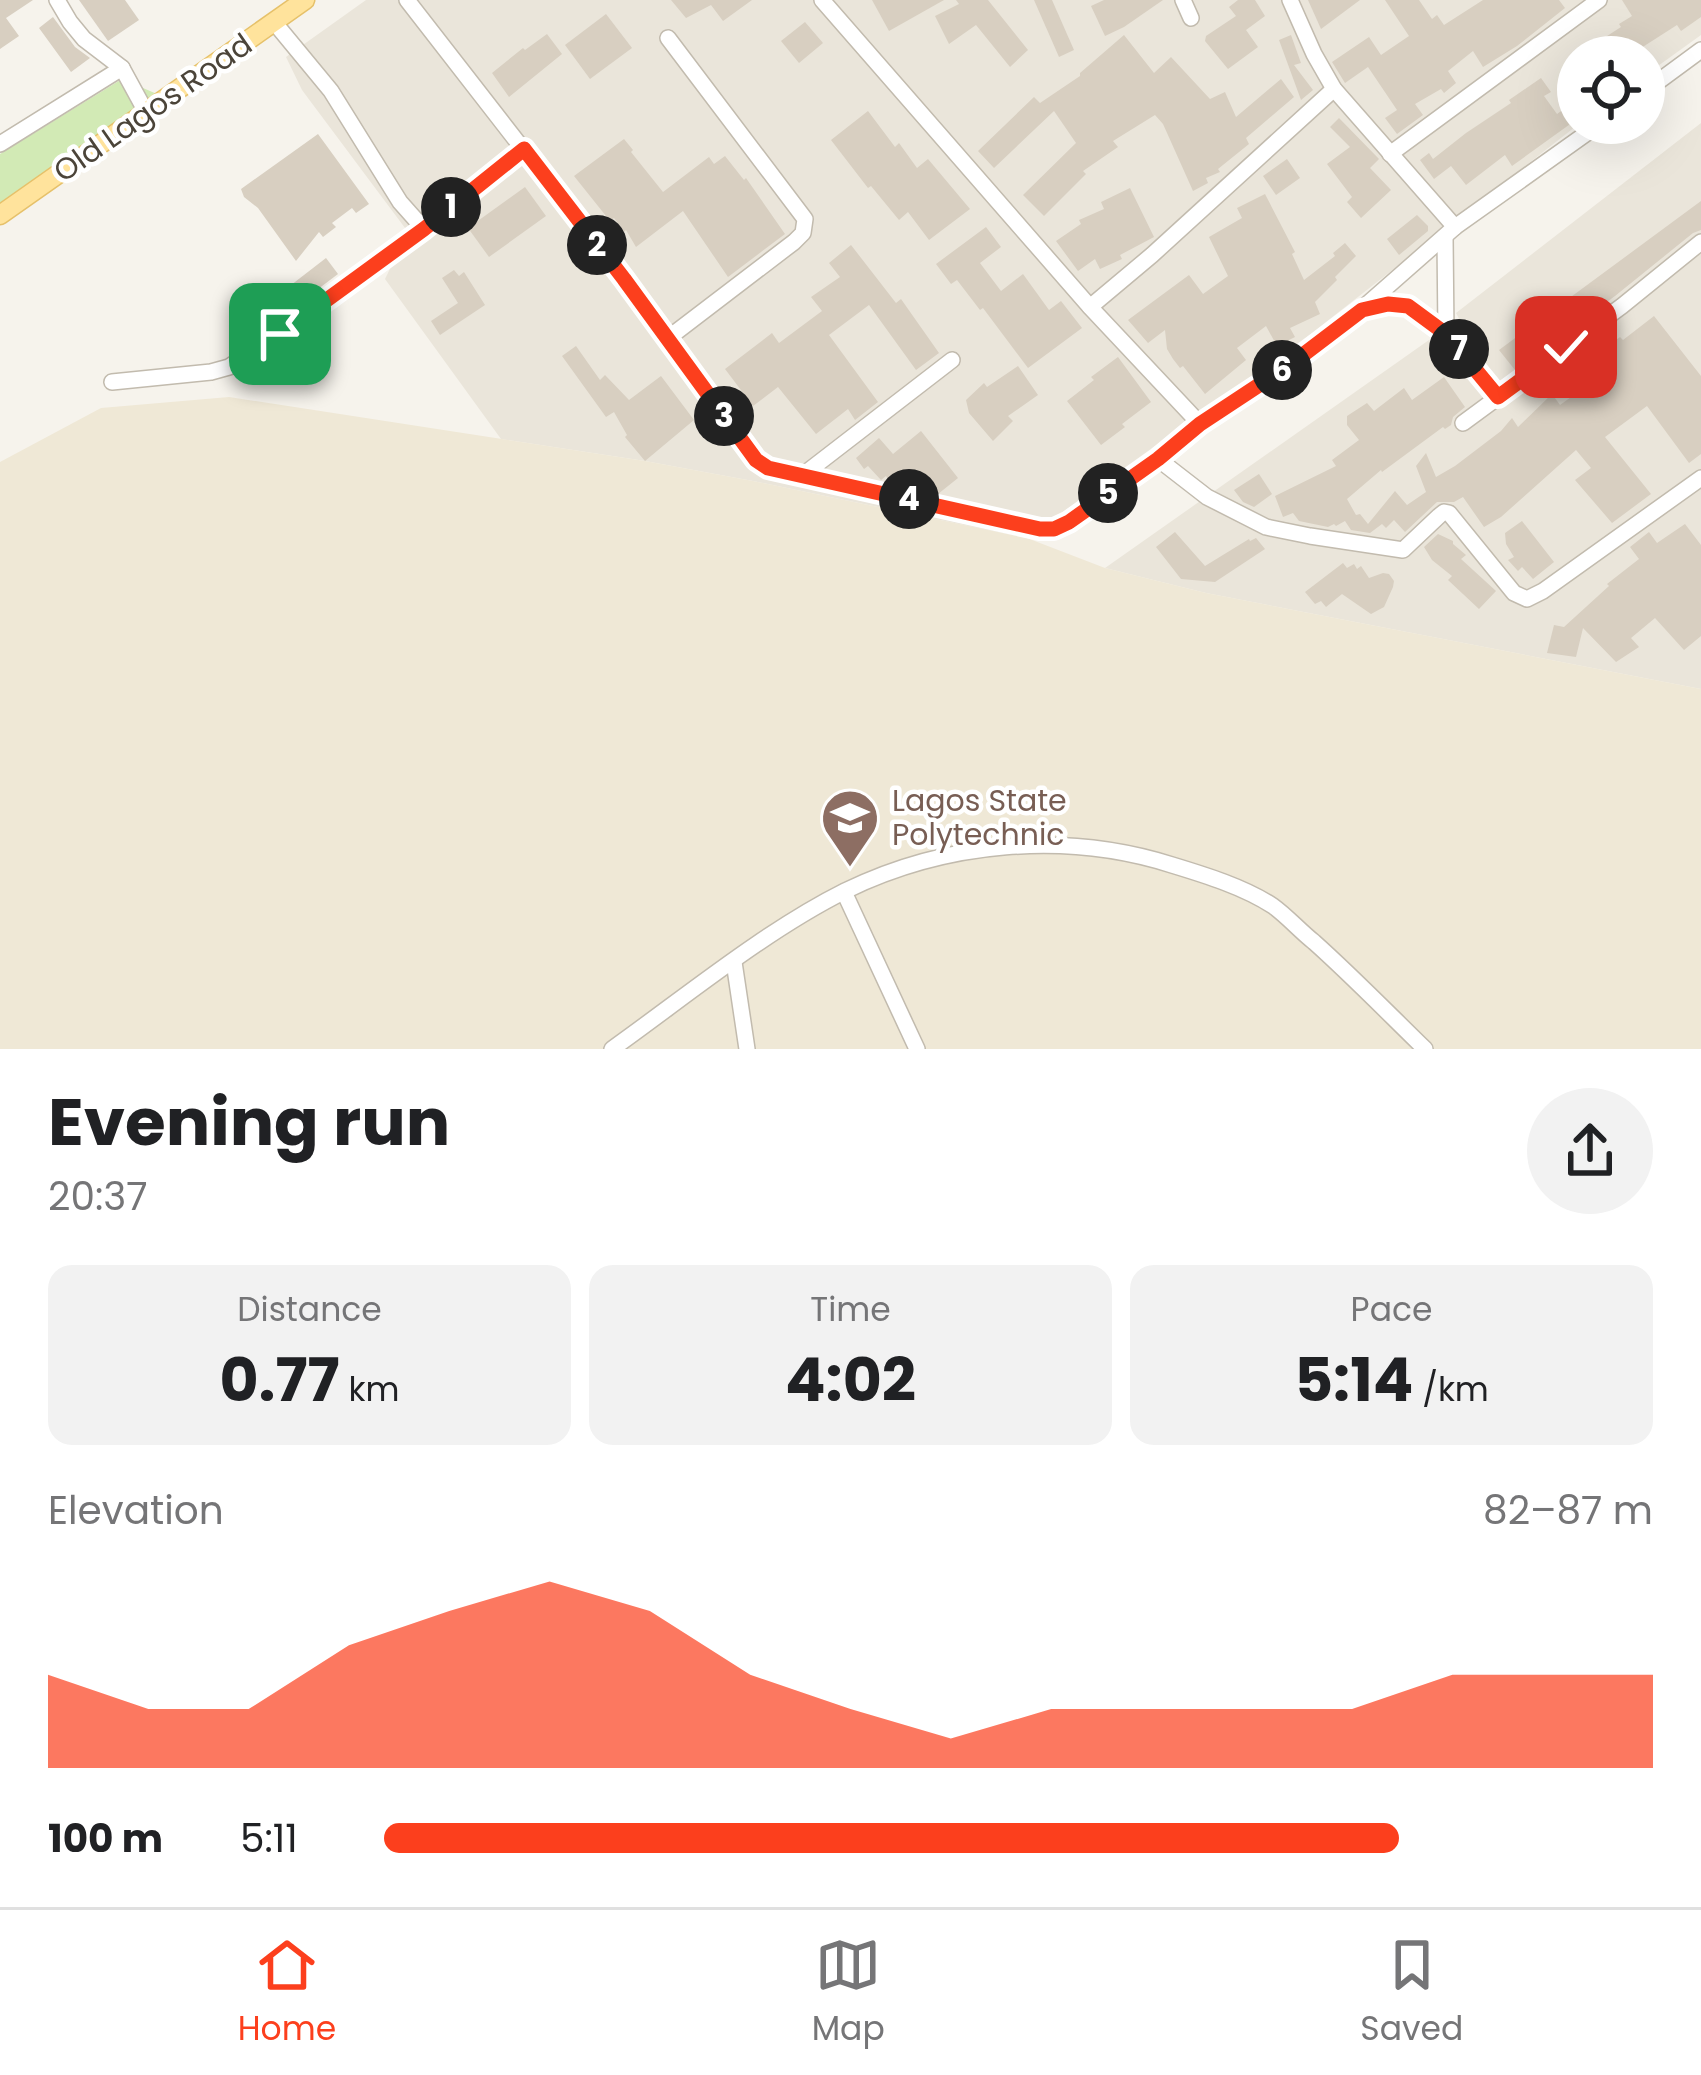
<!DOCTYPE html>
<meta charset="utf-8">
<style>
:root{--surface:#fff;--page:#f2f2f2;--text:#202124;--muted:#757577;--line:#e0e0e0;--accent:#fc3f1d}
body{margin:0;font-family:Poppins,sans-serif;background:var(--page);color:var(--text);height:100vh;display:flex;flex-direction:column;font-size:45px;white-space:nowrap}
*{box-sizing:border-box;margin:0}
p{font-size:39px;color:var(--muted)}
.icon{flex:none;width:66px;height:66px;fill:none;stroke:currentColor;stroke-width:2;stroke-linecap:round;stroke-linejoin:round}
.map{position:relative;height:1049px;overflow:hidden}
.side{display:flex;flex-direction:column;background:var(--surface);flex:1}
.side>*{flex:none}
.fabs{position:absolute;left:1557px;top:36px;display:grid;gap:24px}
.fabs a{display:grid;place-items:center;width:108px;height:108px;border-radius:50%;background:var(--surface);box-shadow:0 12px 48px #0002;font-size:60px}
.pin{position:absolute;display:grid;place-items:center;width:102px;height:102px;color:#fff;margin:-51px;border-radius:24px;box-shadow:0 6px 18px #0006}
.km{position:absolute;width:60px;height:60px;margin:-30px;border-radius:50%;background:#222;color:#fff;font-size:33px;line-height:60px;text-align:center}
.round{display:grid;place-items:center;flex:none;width:126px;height:126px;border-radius:63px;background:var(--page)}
.headline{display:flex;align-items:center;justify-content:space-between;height:204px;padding:0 48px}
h1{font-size:66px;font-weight:700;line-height:90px}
.metrics{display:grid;grid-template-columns:repeat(3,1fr);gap:18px;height:204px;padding:12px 48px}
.metrics div{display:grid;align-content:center;border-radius:24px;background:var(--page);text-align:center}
.metrics b{font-size:60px;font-weight:700}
.metrics small{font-size:33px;font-weight:400}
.metrics p{font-size:33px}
.chart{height:336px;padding:24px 48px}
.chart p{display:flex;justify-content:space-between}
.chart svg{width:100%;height:216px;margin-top:12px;fill:var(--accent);opacity:.7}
ul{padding:0 48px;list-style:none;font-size:39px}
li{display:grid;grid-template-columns:192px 144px 1fr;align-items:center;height:90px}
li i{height:30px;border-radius:15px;background:var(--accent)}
.dock{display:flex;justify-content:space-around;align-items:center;height:168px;border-top:3px solid var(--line);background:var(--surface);font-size:33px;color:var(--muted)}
.dock a{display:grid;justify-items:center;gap:6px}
.dock .on{color:var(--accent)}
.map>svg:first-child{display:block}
.residential{fill:#eae5da}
.education{fill:#efe8d6}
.green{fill:#d2eab5}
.building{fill:#d8cfc1}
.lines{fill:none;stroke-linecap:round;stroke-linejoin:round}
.minor-casing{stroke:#c2bbae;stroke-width:18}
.major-casing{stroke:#e6c16a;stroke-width:21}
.minor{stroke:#fff;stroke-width:15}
.major{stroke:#ffe39c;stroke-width:18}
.route-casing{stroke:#fff;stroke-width:24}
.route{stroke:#fc3f1d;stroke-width:15}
.labels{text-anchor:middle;stroke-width:9;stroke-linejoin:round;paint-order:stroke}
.street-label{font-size:30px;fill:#4b4439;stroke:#fff}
.education-label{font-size:30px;fill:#785e54;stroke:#fff;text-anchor:start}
</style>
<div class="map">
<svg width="1701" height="1049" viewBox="0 0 1701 1049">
<rect width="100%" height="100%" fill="#f6f3ec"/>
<g class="residential">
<path d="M366,0h1335v35l-57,41v-19h-66v66h2l-268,210 -285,205 -274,-57 -108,-20 -144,-22 -116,-160 23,-47 -106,-142 -16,-33z"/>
<path d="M1701,123v566l-495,-96 -101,-25 324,-228 19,19 23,-18 -15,-28z"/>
</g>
<path class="education" d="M229,397l416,64 108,20 274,57 78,30 101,25 495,96v360h-1701v-587l101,-54z"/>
<path class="green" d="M122,79l35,15 -157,109v-49z"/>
<g class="building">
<path d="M0,0h33l-27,18 13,18 -19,13z"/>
<path d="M79,0h46l14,20 -31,21z"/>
<path d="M671,0h81l-29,21 -12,-16 -25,13z"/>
<path d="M872,0h72l-55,31z"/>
<path d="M956,0h32l40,50 -18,17 -34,-42 -27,19 -14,-28 24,-12z"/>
<path d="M1034,0h18l22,50 -15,7z"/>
<path d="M1104,0h59l-39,27 -19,9 -14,-30z"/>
<path d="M1238,0h17l10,16 -19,14 12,17 -30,22 -23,-28 1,-5 30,-20 -7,-9z"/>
<path d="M1308,0h52l-39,29z"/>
<path d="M1385,0h34l13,19 5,-4 7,10 39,-25h76l6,8 -48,38 -34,21 -10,-16 -25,20 8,12 -12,10 -3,-4 -26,15 8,11 -26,19 -12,-16 12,-8 -29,-43 -23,16 -13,-21 37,-25 12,18 28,-19z"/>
<path d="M1622,0h79v17l-20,14 -4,-6 -50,32h-35l-5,-8 34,-22 -2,-3 13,-8z"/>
<path d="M606,14l26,34 -42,31 -25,-34z"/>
<path d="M53,17l22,30 15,11 -19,14 -32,-44z"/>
<path d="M805,22l18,21 -24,20 -18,-22z"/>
<path d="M547,34l15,20 -53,43 -17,-24 31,-25 2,2z"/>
<path d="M1124,35l30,38 17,-16 39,42 15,-7 11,25 45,-38 13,18 -48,41 3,6 -31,25 2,3 -14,6 2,5 -15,8 -30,-67 -8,-9 -42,26 5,6 -35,24 3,3 -42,42 -21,-21 53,-52 -22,-32 -60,57 -16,-17 56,-54 6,6 40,-27v-3z"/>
<path d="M1291,35l10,28 -7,2 19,25 -12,10 -22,-60z"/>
<path d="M1541,78l10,14 -7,4 13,18 7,-5 9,13 -61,44 -7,-11 -39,30 -15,-19 -17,13 -14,-19 9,-7 4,6 33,-26 45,-30 -2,-3z"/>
<path d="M868,111l27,36 4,-4 18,25 11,-9 42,50 -41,31 -21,-28 -9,8 -28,-34 -3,2 -37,-48z"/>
<path d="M1339,118l40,41 -9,9 21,22 -30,28 -14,-16 5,-5 -25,-33 23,-17 -20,-20z"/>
<path d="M318,134l51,70 -13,9 -4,-5 -20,15 4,4 -13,10 -4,-5 -23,29 -38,-53 -14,-11 -3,-8z"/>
<path d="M624,139l9,11 -2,2 32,40 46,-35 5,7 11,-8 19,24 2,-2 39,56 -57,43 -45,-66 -47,36 -10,-17 -2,2 -10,-14 -4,3 -36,-45z"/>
<path d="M1287,159l13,19 -24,17 -13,-19z"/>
<path d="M525,187l21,29 -57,41 -21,-29z"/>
<path d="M1130,188l24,49 -34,18 2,4 -22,10 -5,-10 -17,12 -22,-30 25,-17 -2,-4 25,-11 -3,-7z"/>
<path d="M1265,194l30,58 -3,2 12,26 31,-24 -2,-3 12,-10 11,13 -21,21 2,3 -22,22 5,12 -30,14 5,9 -18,9 -11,-20 -29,22 9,12 -41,34 -22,-28 -3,2 -7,-9 -6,-10 -2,-19 -17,13 -20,-23 61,-45 14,19 25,-18 -19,-39 33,-19 -5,-10z"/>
<path d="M1701,201v29l-8,3 -78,63 -100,74 -16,-20z"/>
<path d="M1417,215l11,11v5l-29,24 -12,-16z"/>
<path d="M986,227l15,20 -21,16 21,28 22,-17 26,36 12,-9 21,27 -54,40 -45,-60 -3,2 -23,-30 -6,4 -15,-20z"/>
<path d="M851,245l45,58 5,-4 38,54 -23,17 -47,-65 -40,30 49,67 -23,18 -7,-11 -32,25 -38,-47 -25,19 -28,-37 47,-36 7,10 43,-32 -11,-14 29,-20 -11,-14z"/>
<path d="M326,258l12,16 -57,43 -9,-12 12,-10 -2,-3z"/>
<path d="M454,270l5,6 5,-4 21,33 -45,30 -9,-14 27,-18 -16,-25z"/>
<path d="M1654,316l47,60v78l-12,9 -42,-57 -42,31 46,57 -39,29 -37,-43 16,-12 -15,-18 -75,67 -17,10 -21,-30 -9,5h-17l-32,30 -11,-12 -8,8 -4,-4 -12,9 -19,-3 -6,-9 -9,5 -2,-2 -6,3 -29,-6 -6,-8 -10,4 -8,-21 61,-30 -4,-6 27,-20 -12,-15v-9l20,-13 7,8 30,-23 8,12 32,-23 21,30 -12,10 -2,8 -6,4 -2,-2 -61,45 -1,-2 -34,29 9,16 4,-1 8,10 27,-33 12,14 19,-13 -10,-26 10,-13 10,24 19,-11 46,-35 11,-13 6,9 34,-33 8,11 25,-18 -2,-7 24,-15 -5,-7 10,-7 -4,-5 12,-9 3,3z"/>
<path d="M576,346l24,34 5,-5 24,25 32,-24 33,44 -49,41 -20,-24 2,-2 -13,-23 -8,5 -44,-61z"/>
<path d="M1118,357l33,45 -29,22 3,3 -24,18 -34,-44 27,-21 -3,-3z"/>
<path d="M1018,366l20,29 -30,21 5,5 -20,20 -24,-28 -3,-13 18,-17 3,4z"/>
<path d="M921,431l37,47 -20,16 -20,-22 -15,14 -9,-8 -4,4 -4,-6 -5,4 -13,-14 -4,3 -8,-11 23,-20 14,16z"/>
<path d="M1259,474l13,20 -18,13 -11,-5 -9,-12z"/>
<path d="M1522,521l32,41 -21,17 -11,-12 -4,4 -10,-11 6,-3 -8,-13 -1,-11z"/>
<path d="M1685,524l16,21v91l-17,14 -29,-32 -24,20 8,9 -23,15 -33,-34 -7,29 -29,-4 7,-28 10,2 45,-41 -2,-2 32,-25 -9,-12 19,-15 8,11z"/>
<path d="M1175,532l30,34 44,-27 1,2 6,-3 9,11 -50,33 -34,-3 -25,-32z"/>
<path d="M1438,534l15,7v3l13,11 -5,4 35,32 -17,18 -31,-29 4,-4 -20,-16 -8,-13z"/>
<path d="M1343,563l4,5 7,-4 3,5 4,-3 8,12 14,-5 6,1 5,7 -1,6 -9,20 -13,7 -29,-20 -16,13 -5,-6 -6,3 -10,-12z"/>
</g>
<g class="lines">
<defs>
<g id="minor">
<path d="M57,0l13,22 14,17 38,29 24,44"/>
<path d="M407,0l217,279 132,181 12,8 272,61h14l15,-7 89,-63 42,-35 139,-95 116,-102 146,-104"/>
<path d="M822,0l268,307 110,117"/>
<path d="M1183,0l8,18"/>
<path d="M1290,0l24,54 20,35 121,138"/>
<path d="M274,22l57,69 69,111 24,27"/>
<path d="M1644,92l57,-42"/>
<path d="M0,144l122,-76"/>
<path d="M1390,154l209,-154"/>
<path d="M1445,237l1,97 53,63"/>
<path d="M1090,307l62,-52 182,-166"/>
<path d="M1363,310c41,-9 52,-2 83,24"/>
<path d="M667,339l127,-97 9,-9 2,-14 -137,-181"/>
<path d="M112,382l99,-10 18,-5 110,-75 185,-143"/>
<path d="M1463,423l159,-117 79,-64"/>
<path d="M1158,459l49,38 59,30 44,9 93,14 36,-34 5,-4 5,1 65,80 13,6 16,-8 158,-113"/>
<path d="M803,475l149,-115"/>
<path d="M844,892l73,157"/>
<path d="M734,962l13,87"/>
<path d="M612,1049c73,-52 153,-118 233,-158 100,-49 220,-60 327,-26 33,10 72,22 101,41 14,10 27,25 41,36 38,34 74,71 111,107"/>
</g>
<path id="major" d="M0,215l305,-215"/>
</defs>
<use href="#minor" class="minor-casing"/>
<use href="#major" class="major-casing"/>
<use href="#minor" class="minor"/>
<use href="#major" class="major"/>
</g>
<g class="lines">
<defs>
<path id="route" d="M280,334l144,-105 100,-80 100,130 132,181 12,8 272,61h14l15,-7 89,-63 42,-35 91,-60 71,-54 26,-6 20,2 38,28 52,63 68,-50"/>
</defs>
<use href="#route" class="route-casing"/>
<use href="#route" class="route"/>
</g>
<defs>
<symbol id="university-pin" viewBox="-11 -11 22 30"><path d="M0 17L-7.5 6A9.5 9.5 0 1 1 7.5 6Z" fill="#8d6e63" stroke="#fff"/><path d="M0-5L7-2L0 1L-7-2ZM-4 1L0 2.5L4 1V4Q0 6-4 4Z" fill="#fff"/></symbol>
</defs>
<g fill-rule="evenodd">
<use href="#university-pin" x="817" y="785" width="66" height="90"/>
</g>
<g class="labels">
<g class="street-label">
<text transform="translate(153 108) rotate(-35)" y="10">Old Lagos Road</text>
</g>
<g class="education-label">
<text x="892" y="811">Lagos State<tspan x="892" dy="34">Polytechnic</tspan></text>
</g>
</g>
</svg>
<div class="fabs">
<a><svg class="icon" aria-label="locate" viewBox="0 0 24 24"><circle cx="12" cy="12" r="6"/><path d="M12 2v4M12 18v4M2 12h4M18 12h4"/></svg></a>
</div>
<div class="pin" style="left:280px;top:334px;background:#1e9e55"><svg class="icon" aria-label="arrive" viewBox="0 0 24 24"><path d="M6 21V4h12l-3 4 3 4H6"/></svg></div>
<div class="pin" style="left:1566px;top:347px;background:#d93025"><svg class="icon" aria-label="check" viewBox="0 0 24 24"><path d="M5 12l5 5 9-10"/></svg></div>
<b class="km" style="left:451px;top:207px">1</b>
<b class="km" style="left:597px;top:245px">2</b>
<b class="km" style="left:724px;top:416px">3</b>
<b class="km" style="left:909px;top:499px">4</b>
<b class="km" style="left:1108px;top:493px">5</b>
<b class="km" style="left:1282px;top:370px">6</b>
<b class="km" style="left:1459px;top:349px">7</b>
</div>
<section class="side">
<div class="headline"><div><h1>Evening run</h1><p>20:37</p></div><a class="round"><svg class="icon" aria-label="share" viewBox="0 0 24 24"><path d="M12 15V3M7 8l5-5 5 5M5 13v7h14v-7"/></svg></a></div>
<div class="metrics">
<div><p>Distance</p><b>0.77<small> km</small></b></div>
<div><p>Time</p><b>4:02</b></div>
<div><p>Pace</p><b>5:14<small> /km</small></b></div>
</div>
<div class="chart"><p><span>Elevation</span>82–87 m</p>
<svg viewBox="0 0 160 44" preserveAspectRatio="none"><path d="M0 44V25L10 32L20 32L30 19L40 12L50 6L60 12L70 25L80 32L90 38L100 32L110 32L120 32L130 32L140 25L150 25L160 25V44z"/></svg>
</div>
<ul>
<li><b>100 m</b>5:11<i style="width:80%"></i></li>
</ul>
</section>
<nav class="dock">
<a class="on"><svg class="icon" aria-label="home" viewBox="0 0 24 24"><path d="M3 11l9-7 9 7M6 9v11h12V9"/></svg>Home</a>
<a><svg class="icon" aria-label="map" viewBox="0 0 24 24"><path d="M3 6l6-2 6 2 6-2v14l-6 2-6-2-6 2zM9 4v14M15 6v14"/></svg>Map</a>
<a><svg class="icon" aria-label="saved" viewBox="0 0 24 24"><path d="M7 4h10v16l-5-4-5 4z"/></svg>Saved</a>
</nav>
